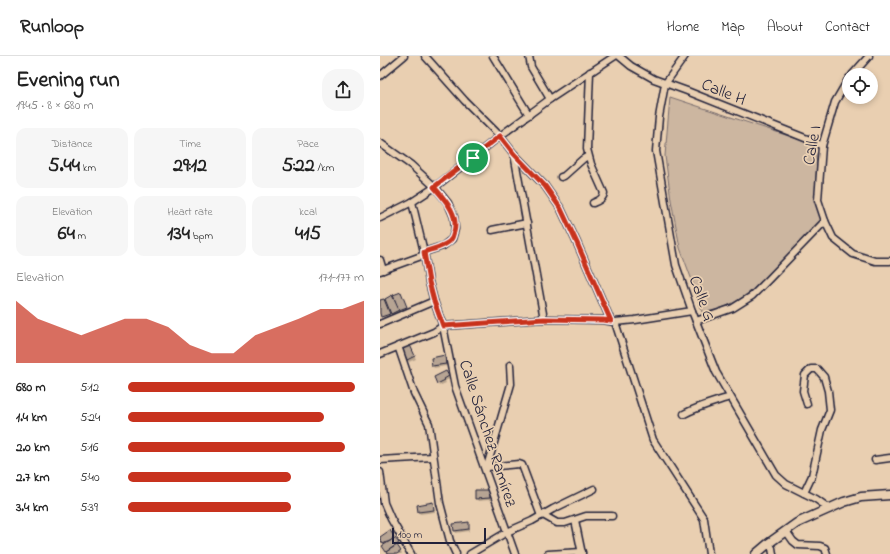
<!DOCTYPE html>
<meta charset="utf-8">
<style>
:root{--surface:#fff;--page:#f6f6f6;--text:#222;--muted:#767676;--line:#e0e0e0;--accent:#c8321e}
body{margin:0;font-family:"Indie Flower",sans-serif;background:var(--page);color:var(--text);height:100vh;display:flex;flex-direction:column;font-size:15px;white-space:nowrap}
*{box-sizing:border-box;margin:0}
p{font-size:13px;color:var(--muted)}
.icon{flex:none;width:22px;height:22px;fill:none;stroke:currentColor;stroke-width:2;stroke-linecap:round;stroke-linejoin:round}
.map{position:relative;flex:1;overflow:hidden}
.drawer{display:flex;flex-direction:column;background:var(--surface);width:380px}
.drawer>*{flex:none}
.controls{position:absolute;left:462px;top:12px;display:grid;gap:8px}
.controls a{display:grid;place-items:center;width:36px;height:36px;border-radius:50%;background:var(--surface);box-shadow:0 2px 6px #0003;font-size:20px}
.scale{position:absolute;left:12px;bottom:10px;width:94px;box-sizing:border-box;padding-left:4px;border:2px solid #22223b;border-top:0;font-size:11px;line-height:14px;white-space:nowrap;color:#22223b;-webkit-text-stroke:3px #e9cfb1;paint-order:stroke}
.pin{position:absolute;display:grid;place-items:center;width:34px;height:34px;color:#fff;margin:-17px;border:2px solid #fff;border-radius:50%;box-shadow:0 1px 4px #0007}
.round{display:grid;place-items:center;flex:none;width:42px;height:42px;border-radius:16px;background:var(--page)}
.head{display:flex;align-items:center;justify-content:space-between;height:68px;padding:0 16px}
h1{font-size:22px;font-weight:700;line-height:30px}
.metrics{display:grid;grid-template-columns:repeat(3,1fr);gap:6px;height:68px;padding:4px 16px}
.metrics div{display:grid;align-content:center;border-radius:10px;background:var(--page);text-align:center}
.metrics b{font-size:20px;font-weight:700}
.metrics small{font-size:11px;font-weight:400}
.metrics p{font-size:11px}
.chart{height:112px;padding:8px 16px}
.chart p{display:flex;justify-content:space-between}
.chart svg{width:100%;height:72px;margin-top:4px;fill:var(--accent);opacity:.7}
ul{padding:0 16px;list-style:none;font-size:13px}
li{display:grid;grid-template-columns:64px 48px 1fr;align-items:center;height:30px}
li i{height:10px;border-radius:5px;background:var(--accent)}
header{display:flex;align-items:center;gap:24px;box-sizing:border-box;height:56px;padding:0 20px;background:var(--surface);border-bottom:1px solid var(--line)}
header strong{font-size:19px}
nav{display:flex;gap:22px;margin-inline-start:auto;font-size:14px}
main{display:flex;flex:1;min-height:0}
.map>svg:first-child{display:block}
.green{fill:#ccb6a0;stroke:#776c6e}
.shadow{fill:#0003}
.building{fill:#b7a493;stroke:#22223b}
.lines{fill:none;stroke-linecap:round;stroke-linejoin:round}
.minor-casing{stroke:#22223b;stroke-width:9}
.major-casing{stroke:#22223b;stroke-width:11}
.minor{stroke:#e9cfb1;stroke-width:6}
.major{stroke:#e9cfb1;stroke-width:8}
.route-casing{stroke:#fff;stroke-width:8}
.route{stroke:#c8321e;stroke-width:5}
.labels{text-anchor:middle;stroke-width:3.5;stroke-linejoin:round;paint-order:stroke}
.street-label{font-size:17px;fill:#22223b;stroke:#e9cfb1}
</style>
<header>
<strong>Runloop</strong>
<nav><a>Home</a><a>Map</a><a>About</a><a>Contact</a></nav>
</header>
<main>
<section class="drawer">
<div class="head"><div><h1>Evening run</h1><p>19:45 · 8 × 680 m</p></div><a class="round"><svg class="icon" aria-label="share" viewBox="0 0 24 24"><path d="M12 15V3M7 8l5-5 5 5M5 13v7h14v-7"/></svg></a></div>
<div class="metrics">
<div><p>Distance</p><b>5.44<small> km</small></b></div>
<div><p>Time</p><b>29:12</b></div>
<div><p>Pace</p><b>5:22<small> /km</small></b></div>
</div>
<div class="metrics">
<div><p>Elevation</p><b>64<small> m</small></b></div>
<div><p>Heart rate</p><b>134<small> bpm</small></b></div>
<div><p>kcal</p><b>415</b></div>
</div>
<div class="chart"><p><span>Elevation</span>171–177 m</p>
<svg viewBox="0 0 160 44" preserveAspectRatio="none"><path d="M0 44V6L10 17L20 22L30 27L40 22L50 17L60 17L70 22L80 33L90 38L100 38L110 27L120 22L130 17L140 11L150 11L160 6V44z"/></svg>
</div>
<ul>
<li><b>680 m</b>5:12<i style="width:96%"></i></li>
<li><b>1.4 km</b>5:24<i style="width:83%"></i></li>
<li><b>2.0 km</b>5:16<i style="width:92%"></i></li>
<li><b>2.7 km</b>5:40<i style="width:69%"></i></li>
<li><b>3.4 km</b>5:39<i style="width:69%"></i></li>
</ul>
</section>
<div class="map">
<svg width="510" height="498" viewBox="0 0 510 498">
<rect width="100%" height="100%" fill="#e9cfb1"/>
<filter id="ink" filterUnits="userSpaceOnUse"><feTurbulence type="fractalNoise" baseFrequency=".025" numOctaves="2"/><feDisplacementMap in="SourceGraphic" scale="8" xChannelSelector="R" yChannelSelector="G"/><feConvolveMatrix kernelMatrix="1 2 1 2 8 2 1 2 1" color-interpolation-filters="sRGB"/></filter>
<g filter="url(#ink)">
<path class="green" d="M290,41l143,47c8,17 0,37 3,55 1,7 4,14 7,21 -13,13 -25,25 -38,38 -22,23 -48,52 -83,54l-9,-29 -13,-35 -9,-48 -6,-44z"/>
<g class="shadow">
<path d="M21,237l7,17 -15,6 -2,-3h-2l1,3 -6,3 -4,-8v-10z"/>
<path d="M31,293l5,10 -7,3 -2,-2z"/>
<path d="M64,301l2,2 1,7 -13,2 -1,-2z"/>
<path d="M66,316l4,7 -5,2 1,2 -7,3 -4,-9z"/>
<path d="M109,435l2,2v7l-13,1 -2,-3z"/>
<path d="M52,447l2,3 1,6 -15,2 -1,-2z"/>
<path d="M88,467l1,3 1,5 -14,2 -1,-3z"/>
<path d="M10,476l9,14 -1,1 4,7h-14l-4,-7 1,-1 -5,-8z"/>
</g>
<g class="building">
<path d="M21,236l6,15 -8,3 -6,-15z"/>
<path d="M12,239l7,15 -8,4 -6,-15z"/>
<path d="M4,243l6,15 -9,3 -1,-4v-13z"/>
<path d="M30,289l5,11 -8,4 -5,-11z"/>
<path d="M65,299l1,9 -14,2 -1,-8z"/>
<path d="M66,315l3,5 -5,3 1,1 -8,4 -3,-7z"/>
<path d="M95,434h15v8l-15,1z"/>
<path d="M53,446l1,8 -16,2 -1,-7z"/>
<path d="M89,466v7l-15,2 -1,-7z"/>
<path d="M10,474l4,7 -2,1 1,1 -5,3h-1l-4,2 -3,-5v-2z"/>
<path d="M15,482l4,5 -13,9 -4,-6z"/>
<path d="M17,489l4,6 -4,3h-10l-1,-2z"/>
</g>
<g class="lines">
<defs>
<g id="minor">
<path d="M45,0l40,45 35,35 14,18 31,32 16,23 16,34 34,78"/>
<path d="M113,0l36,59"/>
<path d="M149,0l2,11 19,32"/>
<path d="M239,0l12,10 23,13 33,12 128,51 7,4"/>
<path d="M305,0l-20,28 -6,33 -3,34 20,114 16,46 24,61 60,103 10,9 30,15 14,10"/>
<path d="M210,16l-3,77 4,15 13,29c-1,6 -6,8 -11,10"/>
<path d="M472,19l17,-19"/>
<path d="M0,20l24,-20"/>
<path d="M469,22l-14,24 -10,34 -3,10 -4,54 7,21 8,17 20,16 22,7h15"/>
<path d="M0,87l31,22 24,22 13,16 6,14 1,12 -3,10 -9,7 -19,6"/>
<path d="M134,98l30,165"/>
<path d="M181,121l3,-1 19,-17 5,-3"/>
<path d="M32,146l12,50 5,30 5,19 9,25 12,60 60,168"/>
<path d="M0,162l32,-16 23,-15 65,-51 50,-37 65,-43"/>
<path d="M112,174l35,-7"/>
<path d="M0,204l3,10"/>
<path d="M0,215l44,-16"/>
<path d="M316,265l37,-13 19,-12 16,-16 57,-59"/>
<path d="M235,266l38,118 51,79 5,35"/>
<path d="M0,268l54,-23"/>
<path d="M18,290l16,47 15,31 11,79 10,38 6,13"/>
<path d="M0,298l54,-22 9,-6 101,-7 59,1 12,2 20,-2 57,-9"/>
<path d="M304,358c15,-8 31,-12 46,-17"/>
<path d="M0,404l53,-3"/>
<path d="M495,404l15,-2"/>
<path d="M107,411l32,-3 3,1 19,51"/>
<path d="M106,414l25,-86 -1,-19"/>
<path d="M0,416l4,31 7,16 20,35"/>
<path d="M424,437l8,-17 10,-46 8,-20 -2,-19 -4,-14 -7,-8h-6l-6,6 -2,16 4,13"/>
<path d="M163,459l14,8h8l21,-7h26"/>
<path d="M195,464l7,34"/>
<path d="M406,475l7,10 5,4 22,1 5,2 2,6"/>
<path d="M389,487l3,5 1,6"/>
<path d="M90,498l37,-22 25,-11 21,-12 41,-20"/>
<path d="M168,498l34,-2"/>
</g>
<path id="major" d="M376,498l13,-11 28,-20 47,-21 17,-5 29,-2"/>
</defs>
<use href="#minor" class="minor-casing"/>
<use href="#major" class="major-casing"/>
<use href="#minor" class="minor"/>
<use href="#major" class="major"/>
</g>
</g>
<g class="lines" filter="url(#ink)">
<defs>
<path id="route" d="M120,80l14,18 31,32 16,23 16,34 34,78 -8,-1 -59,-1 -101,7 -9,-25 -5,-19 -5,-30c8,-3 24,-6 28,-14 1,-2 1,-4 2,-6 5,-18 -9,-32 -20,-45z"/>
</defs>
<use href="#route" class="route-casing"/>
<use href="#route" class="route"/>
</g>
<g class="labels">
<g class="street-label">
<text transform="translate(344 35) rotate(22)" y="6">Calle H</text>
<text transform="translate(431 89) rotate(-80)" y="6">Calle I</text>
<text transform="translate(323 242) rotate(70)" y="6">Calle G</text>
<text transform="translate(109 377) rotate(72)" y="6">Calle Sánchez Ramírez</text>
</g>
</g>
</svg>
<div class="controls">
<a><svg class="icon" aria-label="locate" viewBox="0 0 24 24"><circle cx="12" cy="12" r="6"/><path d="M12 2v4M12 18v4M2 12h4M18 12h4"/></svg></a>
</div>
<div class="scale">100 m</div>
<div class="pin" style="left:93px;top:102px;background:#1e9e55"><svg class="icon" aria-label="arrive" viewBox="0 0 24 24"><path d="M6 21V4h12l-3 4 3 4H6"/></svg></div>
</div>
</main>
